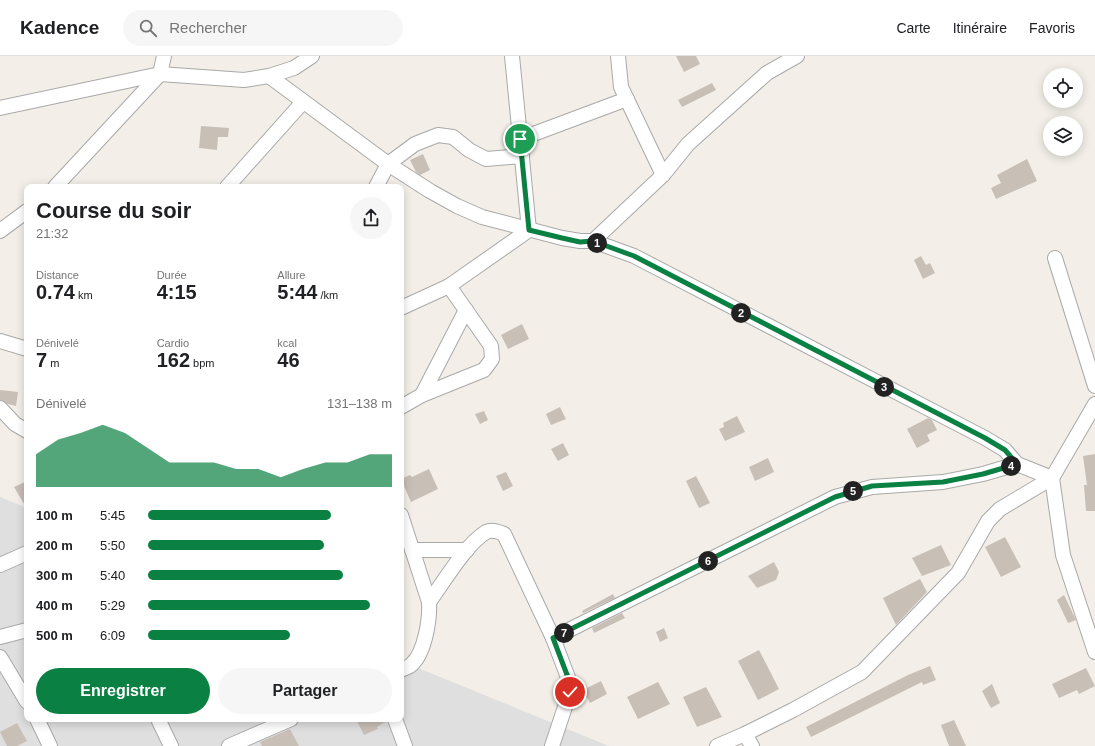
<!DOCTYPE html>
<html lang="fr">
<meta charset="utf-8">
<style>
:root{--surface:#fff;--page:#f6f6f6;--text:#202124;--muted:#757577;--line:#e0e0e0;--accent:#0b8043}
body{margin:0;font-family:Arial,sans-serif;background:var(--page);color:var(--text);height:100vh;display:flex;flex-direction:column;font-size:15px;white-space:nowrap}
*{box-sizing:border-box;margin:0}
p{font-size:13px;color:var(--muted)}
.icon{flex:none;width:22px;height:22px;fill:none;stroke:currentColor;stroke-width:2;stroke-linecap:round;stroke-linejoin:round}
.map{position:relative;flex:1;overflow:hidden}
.drawer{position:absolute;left:24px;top:128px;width:380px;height:538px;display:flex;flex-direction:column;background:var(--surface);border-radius:8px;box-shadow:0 2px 10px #0003}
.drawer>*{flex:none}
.buttons{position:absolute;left:1043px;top:12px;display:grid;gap:8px}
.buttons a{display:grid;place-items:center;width:40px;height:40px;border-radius:50%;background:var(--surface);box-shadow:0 2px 10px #0003;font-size:20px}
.pin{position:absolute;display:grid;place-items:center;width:34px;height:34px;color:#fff;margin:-17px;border:2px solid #fff;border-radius:50%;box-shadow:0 1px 4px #0007}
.km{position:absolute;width:20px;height:20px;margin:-10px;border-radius:50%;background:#222;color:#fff;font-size:11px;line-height:20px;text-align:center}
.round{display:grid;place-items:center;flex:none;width:42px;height:42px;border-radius:21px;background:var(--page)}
.overview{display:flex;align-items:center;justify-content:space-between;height:68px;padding:0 12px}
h1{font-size:22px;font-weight:800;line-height:30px}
.figures{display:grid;grid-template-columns:repeat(3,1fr);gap:6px;height:68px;padding:4px 12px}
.figures div{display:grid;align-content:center}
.figures b{font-size:20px;font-weight:800}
.figures small{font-size:11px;font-weight:400}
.figures p{font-size:11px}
.chart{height:112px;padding:8px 12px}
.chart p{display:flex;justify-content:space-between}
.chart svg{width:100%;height:72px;margin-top:4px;fill:var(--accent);opacity:.7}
.primary-button{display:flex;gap:8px;margin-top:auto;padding:8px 12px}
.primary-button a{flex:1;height:46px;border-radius:24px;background:var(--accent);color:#fff;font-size:16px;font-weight:800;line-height:46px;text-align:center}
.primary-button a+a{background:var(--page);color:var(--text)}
ul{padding:0 12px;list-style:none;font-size:13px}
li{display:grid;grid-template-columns:64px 48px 1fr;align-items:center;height:30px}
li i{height:10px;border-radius:5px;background:var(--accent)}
header{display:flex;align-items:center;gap:24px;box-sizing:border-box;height:56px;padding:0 20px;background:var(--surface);border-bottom:1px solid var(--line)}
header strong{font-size:19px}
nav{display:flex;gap:22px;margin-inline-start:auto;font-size:14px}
.search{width:280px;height:36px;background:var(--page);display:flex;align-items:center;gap:10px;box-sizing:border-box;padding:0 14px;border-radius:22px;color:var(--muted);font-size:15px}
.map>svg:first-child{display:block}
.residential{fill:#e0dfdf}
.building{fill:#c8bfb7}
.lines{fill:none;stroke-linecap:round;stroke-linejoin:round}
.minor-casing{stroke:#a9a9a9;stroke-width:16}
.minor{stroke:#fff;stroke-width:14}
.route-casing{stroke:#fff;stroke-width:8}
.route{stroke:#0b8043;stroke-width:5}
</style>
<header>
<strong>Kadence</strong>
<div class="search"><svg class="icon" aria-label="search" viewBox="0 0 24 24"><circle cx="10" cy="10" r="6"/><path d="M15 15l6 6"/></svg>Rechercher</div>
<nav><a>Carte</a><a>Itinéraire</a><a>Favoris</a></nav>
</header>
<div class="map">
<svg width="1095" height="690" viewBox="0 0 1095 690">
<rect width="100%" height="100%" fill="#f3efe8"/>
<path class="residential" d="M0,441l27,11v211h374v-58l208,85h-609z"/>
<g class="building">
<path d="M676,0h20l4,8 -16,8z"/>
<path d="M712,27l4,7 -34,17 -4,-7z"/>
<path d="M201,70l28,2 -1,9h-10l-1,13 -18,-2z"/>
<path d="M423,98l7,16 -10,5 -4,-3 -6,-12z"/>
<path d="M1027,103l10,22 -41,18 -5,-11 10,-5 -4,-8z"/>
<path d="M921,200l5,9 4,-2 5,10 -12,6 -9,-19z"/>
<path d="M522,268l7,15 -21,10 -7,-14z"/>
<path d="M0,334l18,2 -2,14 -8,-2 -8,-4z"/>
<path d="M560,351l6,12 -15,6 -5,-11z"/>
<path d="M484,355l4,9 -8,4 -5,-10z"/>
<path d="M737,360l8,16 -20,9 -6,-12 5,-2 -1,-4z"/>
<path d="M928,362l4,2 5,10 -10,5 3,6 -13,7 -10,-19z"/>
<path d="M563,387l6,12 -11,6 -7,-12z"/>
<path d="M1095,398v57h-9l-2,-26h3l-4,-29z"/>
<path d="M768,402l6,14 -19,9 -6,-14z"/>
<path d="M429,413l9,20 -27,13 -10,-23 9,-4 2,2z"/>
<path d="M506,416l7,14 -10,5 -7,-15z"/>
<path d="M696,420l14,27 -11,5 -13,-27z"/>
<path d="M27,425v28l-13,-22z"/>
<path d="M1005,481l16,30 -20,10 -16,-30z"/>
<path d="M941,489l10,20 -29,11 -10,-18z"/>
<path d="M774,506l5,10 -3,8 -19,8 -9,-12z"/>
<path d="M920,523l7,13 -31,33 -13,-27z"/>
<path d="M613,538l2,4 -32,15 -1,-2z"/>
<path d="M1064,539l12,25 -8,3 -11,-23z"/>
<path d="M622,557l3,5 -31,15 -2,-5z"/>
<path d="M664,572l4,10 -8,4 -4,-10z"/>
<path d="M759,594l20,39 -21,11 -20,-39z"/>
<path d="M930,610l6,14 -13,5 -1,-3 -111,55 -5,-10 102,-52z"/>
<path d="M1086,612l9,18 -16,8 -2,-4 -18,8 -7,-14z"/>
<path d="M601,625l6,13 -17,9 -7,-13z"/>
<path d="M658,626l12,22 -32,15 -11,-22z"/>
<path d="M992,628l8,19 -9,5 -9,-17z"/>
<path d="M706,631l16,30 -25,10 -14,-30z"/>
<path d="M356,663h31v2l-10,6 1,2 -14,6z"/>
<path d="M954,664l12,26h-17l-8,-21z"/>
<path d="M17,667l10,18 -10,5h-10l-7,-14z"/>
<path d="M290,673l9,17h-37l-2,-4z"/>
</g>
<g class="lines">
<defs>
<g id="minor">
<path d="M618,0l3,31 42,88"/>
<path d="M269,20l119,88 42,27 27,15 25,11 80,21 18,3h13l41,15 351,182 20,12 12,14 35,14"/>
<path d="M0,52l160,-34 84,6 25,-4 25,-8 18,-12"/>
<path d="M520,83l107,-40"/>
<path d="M55,131l105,-113 4,-18"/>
<path d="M227,131l76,-85"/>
<path d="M376,131l12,-23 27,-20 23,-9 15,2 16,13 17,9 36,-3"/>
<path d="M0,175l27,-20"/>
<path d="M593,185l70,-66 25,-31 79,-71 30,-17"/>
<path d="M1055,202l40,128"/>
<path d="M401,252l48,-22"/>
<path d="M0,285l27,8"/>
<path d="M422,339l44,-85"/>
<path d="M401,351l21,-12 62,-25 8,-11 -1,-13 -42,-60 80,-56 -17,-174"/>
<path d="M0,352l15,16 12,7"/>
<path d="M1052,422l11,77 32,97"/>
<path d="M401,459l28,87c1,17 -4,50 -17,62 -2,3 -8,4 -11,6"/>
<path d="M412,494h55"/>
<path d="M0,509l27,-12"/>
<path d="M429,546c14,-19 37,-58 57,-70 6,-3 13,0 18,2l49,104 16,42 1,12 -18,54"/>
<path d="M0,581l27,-7"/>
<path d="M553,582l282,-141 37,-10 71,-5 40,-8 34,-10"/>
<path d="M0,601l27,45"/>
<path d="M37,663l13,27"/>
<path d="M158,663l13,27"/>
<path d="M395,663l10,27"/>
<path d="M229,690l62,-27"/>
<path d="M717,690l28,-12"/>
<path d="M752,690l-7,-12 48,-24 69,-38 96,-99 30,-52 12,-12 52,-31 43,-74"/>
</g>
</defs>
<use href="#minor" class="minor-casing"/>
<use href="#minor" class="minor"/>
</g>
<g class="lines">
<defs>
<path id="route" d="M520,83l9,91 33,8 18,4 13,-1 41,15 351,182 20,12 12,14 -34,10 -40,8 -71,4 -37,11 -282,141 16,42 1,12"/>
</defs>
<use href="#route" class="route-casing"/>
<use href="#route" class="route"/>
</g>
</svg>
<div class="buttons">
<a><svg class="icon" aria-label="locate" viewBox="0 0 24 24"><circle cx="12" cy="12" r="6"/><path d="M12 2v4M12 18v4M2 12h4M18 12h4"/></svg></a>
<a><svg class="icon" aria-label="layers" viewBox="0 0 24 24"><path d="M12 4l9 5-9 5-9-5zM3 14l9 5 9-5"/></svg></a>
</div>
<div class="pin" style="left:520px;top:83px;background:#1e9e55"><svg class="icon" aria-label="arrive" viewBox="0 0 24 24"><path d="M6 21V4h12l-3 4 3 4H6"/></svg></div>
<div class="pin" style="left:570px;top:636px;background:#d93025"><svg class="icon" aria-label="check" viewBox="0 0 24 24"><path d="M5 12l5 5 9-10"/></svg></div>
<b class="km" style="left:597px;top:187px">1</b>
<b class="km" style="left:741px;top:257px">2</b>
<b class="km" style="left:884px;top:331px">3</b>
<b class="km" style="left:1011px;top:410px">4</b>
<b class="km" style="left:853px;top:435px">5</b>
<b class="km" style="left:708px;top:505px">6</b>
<b class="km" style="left:564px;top:577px">7</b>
<section class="drawer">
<div class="overview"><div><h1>Course du soir</h1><p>21:32</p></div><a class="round"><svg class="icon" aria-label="share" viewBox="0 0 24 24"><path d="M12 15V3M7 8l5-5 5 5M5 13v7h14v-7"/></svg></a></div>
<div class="figures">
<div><p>Distance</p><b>0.74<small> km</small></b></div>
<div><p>Durée</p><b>4:15</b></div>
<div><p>Allure</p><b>5:44<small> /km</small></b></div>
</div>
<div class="figures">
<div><p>Dénivelé</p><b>7<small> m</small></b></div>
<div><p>Cardio</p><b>162<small> bpm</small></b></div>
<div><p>kcal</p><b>46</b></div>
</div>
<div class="chart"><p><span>Dénivelé</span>131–138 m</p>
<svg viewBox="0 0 160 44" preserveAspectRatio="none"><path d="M0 44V24L10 15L20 11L30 6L40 11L50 20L60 29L70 29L80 29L90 33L100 33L110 38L120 33L130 29L140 29L150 24L160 24V44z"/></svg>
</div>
<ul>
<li><b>100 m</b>5:45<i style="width:75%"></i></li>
<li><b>200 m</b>5:50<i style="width:72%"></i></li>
<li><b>300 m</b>5:40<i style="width:80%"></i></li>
<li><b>400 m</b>5:29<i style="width:91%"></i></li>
<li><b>500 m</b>6:09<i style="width:58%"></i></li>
</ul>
<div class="primary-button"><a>Enregistrer</a><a>Partager</a></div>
</section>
</div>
